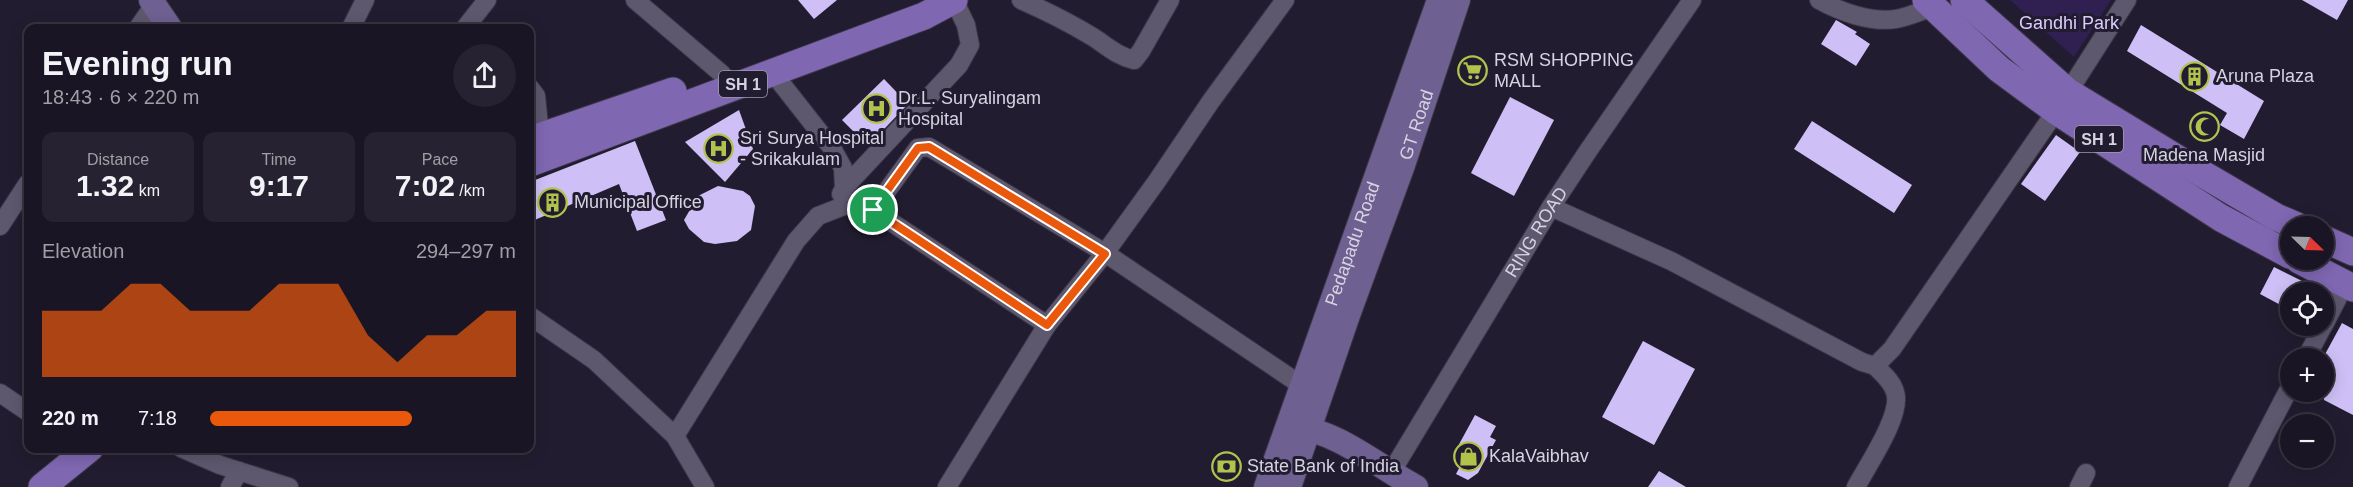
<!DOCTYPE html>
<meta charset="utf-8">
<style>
:root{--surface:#1a1524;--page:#272231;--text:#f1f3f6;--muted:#9f9fa6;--line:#383441;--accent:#ea580c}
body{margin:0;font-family:Arial,sans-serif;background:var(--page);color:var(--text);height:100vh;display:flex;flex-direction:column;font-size:22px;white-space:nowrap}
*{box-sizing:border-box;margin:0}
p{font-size:20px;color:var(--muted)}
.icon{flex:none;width:33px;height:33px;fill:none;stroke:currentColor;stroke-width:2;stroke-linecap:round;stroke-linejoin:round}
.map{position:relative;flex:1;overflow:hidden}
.details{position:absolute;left:24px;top:24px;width:510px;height:429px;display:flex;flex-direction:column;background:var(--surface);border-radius:12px;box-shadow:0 3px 15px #0003,0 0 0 2px var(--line)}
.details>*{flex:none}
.needle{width:39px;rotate:113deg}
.fabs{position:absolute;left:2280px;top:216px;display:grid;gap:12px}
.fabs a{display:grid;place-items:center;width:54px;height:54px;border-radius:50%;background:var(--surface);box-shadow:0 3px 15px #0003,0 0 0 2px var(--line);font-size:30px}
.pin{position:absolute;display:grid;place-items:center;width:51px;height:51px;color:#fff;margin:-26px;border:3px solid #fff;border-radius:50%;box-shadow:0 2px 6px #0007}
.round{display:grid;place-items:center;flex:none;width:63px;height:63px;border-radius:32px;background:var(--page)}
.overview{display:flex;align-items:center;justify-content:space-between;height:102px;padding:0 18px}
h1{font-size:33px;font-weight:800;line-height:45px}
.stats{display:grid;grid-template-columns:repeat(3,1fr);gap:9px;height:102px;padding:6px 18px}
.stats div{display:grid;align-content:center;border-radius:12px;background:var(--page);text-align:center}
.stats b{font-size:30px;font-weight:800}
.stats small{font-size:16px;font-weight:400}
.stats p{font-size:16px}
.chart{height:168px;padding:12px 18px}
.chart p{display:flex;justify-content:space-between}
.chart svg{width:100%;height:108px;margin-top:6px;fill:var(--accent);opacity:.7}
ul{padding:0 18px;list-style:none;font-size:20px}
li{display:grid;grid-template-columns:96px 72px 1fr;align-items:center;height:45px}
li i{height:15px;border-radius:8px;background:var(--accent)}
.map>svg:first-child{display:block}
.green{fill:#301f51}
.building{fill:#cec0f6}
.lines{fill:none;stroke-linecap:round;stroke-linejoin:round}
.street-casing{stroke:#3c3748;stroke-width:20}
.secondary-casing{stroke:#3c3748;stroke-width:26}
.primary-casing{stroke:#3c3748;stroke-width:29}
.street{stroke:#5e586f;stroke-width:18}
.secondary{stroke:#6e6091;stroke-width:24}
.primary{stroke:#7f67b2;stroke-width:27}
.route-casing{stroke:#fff;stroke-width:12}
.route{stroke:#ea580c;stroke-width:8}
.labels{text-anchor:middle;stroke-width:6;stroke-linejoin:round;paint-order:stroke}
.shield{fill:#221c30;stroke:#a09cac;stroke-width:1.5}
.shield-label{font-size:16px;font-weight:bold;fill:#d6d3e1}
.park-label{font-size:18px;fill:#d9cefb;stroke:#221c30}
.poi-label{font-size:18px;fill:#d6d3e1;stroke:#221c30;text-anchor:start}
.street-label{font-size:18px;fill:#d6d3e1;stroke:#221c30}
</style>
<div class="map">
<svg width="2353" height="487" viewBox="0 0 2353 487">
<rect width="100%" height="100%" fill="#221c30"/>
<path class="green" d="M2010,0h101l-37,57z"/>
<g class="building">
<path d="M798,0h39l-23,19z"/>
<path d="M2302,0h46l-11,20z"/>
<path d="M1836,20l21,12 -2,2 15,10 -14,22 -35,-22z"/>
<path d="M2141,25l123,76 -20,38 -24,-14 7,-12 -100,-62z"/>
<path d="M884,79l24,25 -40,42 -26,-26z"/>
<path d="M1510,97l44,23 -40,76 -43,-23z"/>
<path d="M739,110l14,39 -28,33 -40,-40z"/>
<path d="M1812,121l100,64 -18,28 -100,-64z"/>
<path d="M2056,135l24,17 -35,49 -24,-17z"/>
<path d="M635,141l31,79 -29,11 -18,-47 -89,38v-40z"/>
<path d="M718,186l25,5 7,5 5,10 -4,24 -14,11 -22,3 -11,-2 -15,-13 -5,-9 14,-24z"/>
<path d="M2274,267l50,25h-34v18l-30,-16z"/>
<path d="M2342,323l11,6v86l-29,-15 -1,-42z"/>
<path d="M1643,341l52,28 -41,76 -52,-28z"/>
<path d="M1475,415l21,11 -6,11 6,3 -18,33 -10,7 -12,-6 11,-21 -10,-5z"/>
<path d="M1659,471l27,16h-38z"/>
</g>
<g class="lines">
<defs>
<g id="street">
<path d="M635,0l87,74"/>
<path d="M1021,0c25,11 49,23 72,37 14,9 24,19 41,23l7,-9 29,-51"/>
<path d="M1819,0c22,12 52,23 77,19 12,-2 25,-8 37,-12"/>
<path d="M138,28l16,-23"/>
<path d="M351,28l14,-28"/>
<path d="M465,28l22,-28"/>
<path d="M773,73l59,75 11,20 1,20 -3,6"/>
<path d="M530,88l6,8 4,40"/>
<path d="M844,188l115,-123 11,-20 -4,-20 -12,-25"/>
<path d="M1551,207l120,54 191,101 13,4 17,-17 164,-238 71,-111"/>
<path d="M873,210l45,-62 11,-1 176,106 196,132"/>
<path d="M0,226l28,-43"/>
<path d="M530,316l64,44 81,76 30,51"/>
<path d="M2324,325l21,-41"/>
<path d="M2306,358l17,-32"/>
<path d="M0,393l28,19"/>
<path d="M675,436l121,-195 22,-25 36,-14 19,8 174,115 58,-72 52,-72 54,-80 74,-101"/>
<path d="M181,448l39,17 69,22"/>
<path id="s1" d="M1392,471l159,-264 37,-56 104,-151"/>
<path d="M230,487l9,-16"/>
<path d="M947,487l100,-162"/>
<path d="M1856,487c11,-21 47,-73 39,-95 -3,-11 -12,-18 -20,-26"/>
<path d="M2079,487l7,-14"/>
<path d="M2238,487l52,-100"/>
</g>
<g id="secondary">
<path d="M151,0l19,28"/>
<path d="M1295,428c38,0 87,41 121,59"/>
<path id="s2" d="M1266,487l173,-487"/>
<path id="s3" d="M1289,487l59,-172 55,-150 55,-165"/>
</g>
<g id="primary">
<path d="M1926,0l73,69 57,42 165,107 69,37"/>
<path d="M1964,0l104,92 133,81 75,44 21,9"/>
<path d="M530,140l143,-49"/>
<path d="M530,163l394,-147 30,-16"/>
<path d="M2324,239l29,13"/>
<path d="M2299,260l54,28"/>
<path d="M42,487l48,-39"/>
</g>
</defs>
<use href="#street" class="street-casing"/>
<use href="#secondary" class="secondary-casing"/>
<use href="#primary" class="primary-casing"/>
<use href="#street" class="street"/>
<use href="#secondary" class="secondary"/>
<use href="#primary" class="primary"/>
</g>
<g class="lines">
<defs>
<path id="route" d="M929,147l176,107 -58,71 -174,-115 45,-62z"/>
</defs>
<use href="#route" class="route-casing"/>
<use href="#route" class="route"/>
</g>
<defs>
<symbol id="supermarket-ring" viewBox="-11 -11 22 22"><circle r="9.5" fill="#221c30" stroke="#b2c34c" stroke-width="1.5"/><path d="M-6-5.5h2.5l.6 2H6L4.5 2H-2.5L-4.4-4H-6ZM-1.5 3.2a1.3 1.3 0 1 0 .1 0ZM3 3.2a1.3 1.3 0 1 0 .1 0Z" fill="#b2c34c"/></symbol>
<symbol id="building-ring" viewBox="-11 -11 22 22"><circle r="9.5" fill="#221c30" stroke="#b2c34c" stroke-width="1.5"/><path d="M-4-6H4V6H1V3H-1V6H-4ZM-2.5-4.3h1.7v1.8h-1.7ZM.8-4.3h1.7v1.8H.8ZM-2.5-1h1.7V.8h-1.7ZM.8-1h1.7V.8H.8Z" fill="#b2c34c"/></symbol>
<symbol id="hospital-ring" viewBox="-11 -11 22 22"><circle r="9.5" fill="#221c30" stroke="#b2c34c" stroke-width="1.5"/><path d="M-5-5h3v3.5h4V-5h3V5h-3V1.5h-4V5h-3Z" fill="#b2c34c"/></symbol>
<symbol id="mosque-ring" viewBox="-11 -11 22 22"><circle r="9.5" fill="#221c30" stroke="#b2c34c" stroke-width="1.5"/><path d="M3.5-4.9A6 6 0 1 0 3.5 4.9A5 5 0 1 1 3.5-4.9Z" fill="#b2c34c"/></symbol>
<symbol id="shop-ring" viewBox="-11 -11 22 22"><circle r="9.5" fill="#221c30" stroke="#b2c34c" stroke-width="1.5"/><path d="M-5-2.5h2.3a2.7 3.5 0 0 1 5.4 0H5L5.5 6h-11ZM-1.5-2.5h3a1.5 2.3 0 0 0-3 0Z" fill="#b2c34c"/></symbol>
<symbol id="bank-ring" viewBox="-11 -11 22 22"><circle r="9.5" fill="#221c30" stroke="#b2c34c" stroke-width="1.5"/><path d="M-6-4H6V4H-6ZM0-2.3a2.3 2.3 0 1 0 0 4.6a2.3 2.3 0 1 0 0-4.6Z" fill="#b2c34c"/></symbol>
</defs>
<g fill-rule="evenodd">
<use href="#supermarket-ring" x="1456" y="54" width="33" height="33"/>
<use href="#building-ring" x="2178" y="60" width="33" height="33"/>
<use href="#hospital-ring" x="860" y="92" width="33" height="33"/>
<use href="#mosque-ring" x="2188" y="110" width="33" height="33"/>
<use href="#hospital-ring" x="702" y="132" width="33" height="33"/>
<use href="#building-ring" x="536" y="186" width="33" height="33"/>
<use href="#shop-ring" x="1452" y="440" width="33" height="33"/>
<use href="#bank-ring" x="1210" y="450" width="33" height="33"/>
</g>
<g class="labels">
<g class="shield">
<rect x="719" y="71" width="48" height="26" rx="4.5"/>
<rect x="2075" y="126" width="48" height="26" rx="4.5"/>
</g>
<g class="shield-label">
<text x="743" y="90">SH 1</text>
<text x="2099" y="145">SH 1</text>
</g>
<g class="park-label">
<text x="2069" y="29">Gandhi Park</text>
</g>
<g class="poi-label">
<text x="1494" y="66">RSM SHOPPING<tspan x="1494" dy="21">MALL</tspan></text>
<text x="2216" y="82">Aruna Plaza</text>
<text x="898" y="104">Dr.L. Suryalingam<tspan x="898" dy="21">Hospital</tspan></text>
<text x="740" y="144">Sri Surya Hospital<tspan x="740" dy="21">- Srikakulam</tspan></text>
<text x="2204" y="161" text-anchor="middle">Madena Masjid</text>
<text x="574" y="208">Municipal Office</text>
<text x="1489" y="462">KalaVaibhav</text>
<text x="1247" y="472">State Bank of India</text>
</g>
<g class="street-label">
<text dy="6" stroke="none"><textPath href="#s3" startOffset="384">GT Road</textPath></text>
<text dy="6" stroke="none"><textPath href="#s1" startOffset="279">RING ROAD</textPath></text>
<text dy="6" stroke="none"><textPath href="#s2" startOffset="258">Pedapadu Road</textPath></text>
</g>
</g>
</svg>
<div class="fabs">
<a><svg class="needle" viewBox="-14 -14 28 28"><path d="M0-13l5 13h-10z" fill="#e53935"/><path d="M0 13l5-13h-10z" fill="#9f9fa6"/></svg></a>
<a><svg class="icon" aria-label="locate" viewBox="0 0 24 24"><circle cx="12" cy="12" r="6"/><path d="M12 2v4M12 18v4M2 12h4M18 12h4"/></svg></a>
<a>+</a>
<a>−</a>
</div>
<div class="pin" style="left:873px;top:210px;background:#1e9e55"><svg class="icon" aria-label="arrive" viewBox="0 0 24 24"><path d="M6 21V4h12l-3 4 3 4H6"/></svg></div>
<section class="details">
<div class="overview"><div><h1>Evening run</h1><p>18:43 · 6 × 220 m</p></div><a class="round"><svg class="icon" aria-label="share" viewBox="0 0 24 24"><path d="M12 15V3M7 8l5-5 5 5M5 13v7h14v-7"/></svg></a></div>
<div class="stats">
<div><p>Distance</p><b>1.32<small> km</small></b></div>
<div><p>Time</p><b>9:17</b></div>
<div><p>Pace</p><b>7:02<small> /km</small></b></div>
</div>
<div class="chart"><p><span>Elevation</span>294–297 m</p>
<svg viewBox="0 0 160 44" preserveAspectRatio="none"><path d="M0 44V17L10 17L20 17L30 6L40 6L50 17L60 17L70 17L80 6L90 6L100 6L110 27L120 38L130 27L140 27L150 17L160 17V44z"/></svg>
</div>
<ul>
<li><b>220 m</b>7:18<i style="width:66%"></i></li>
</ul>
</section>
</div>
